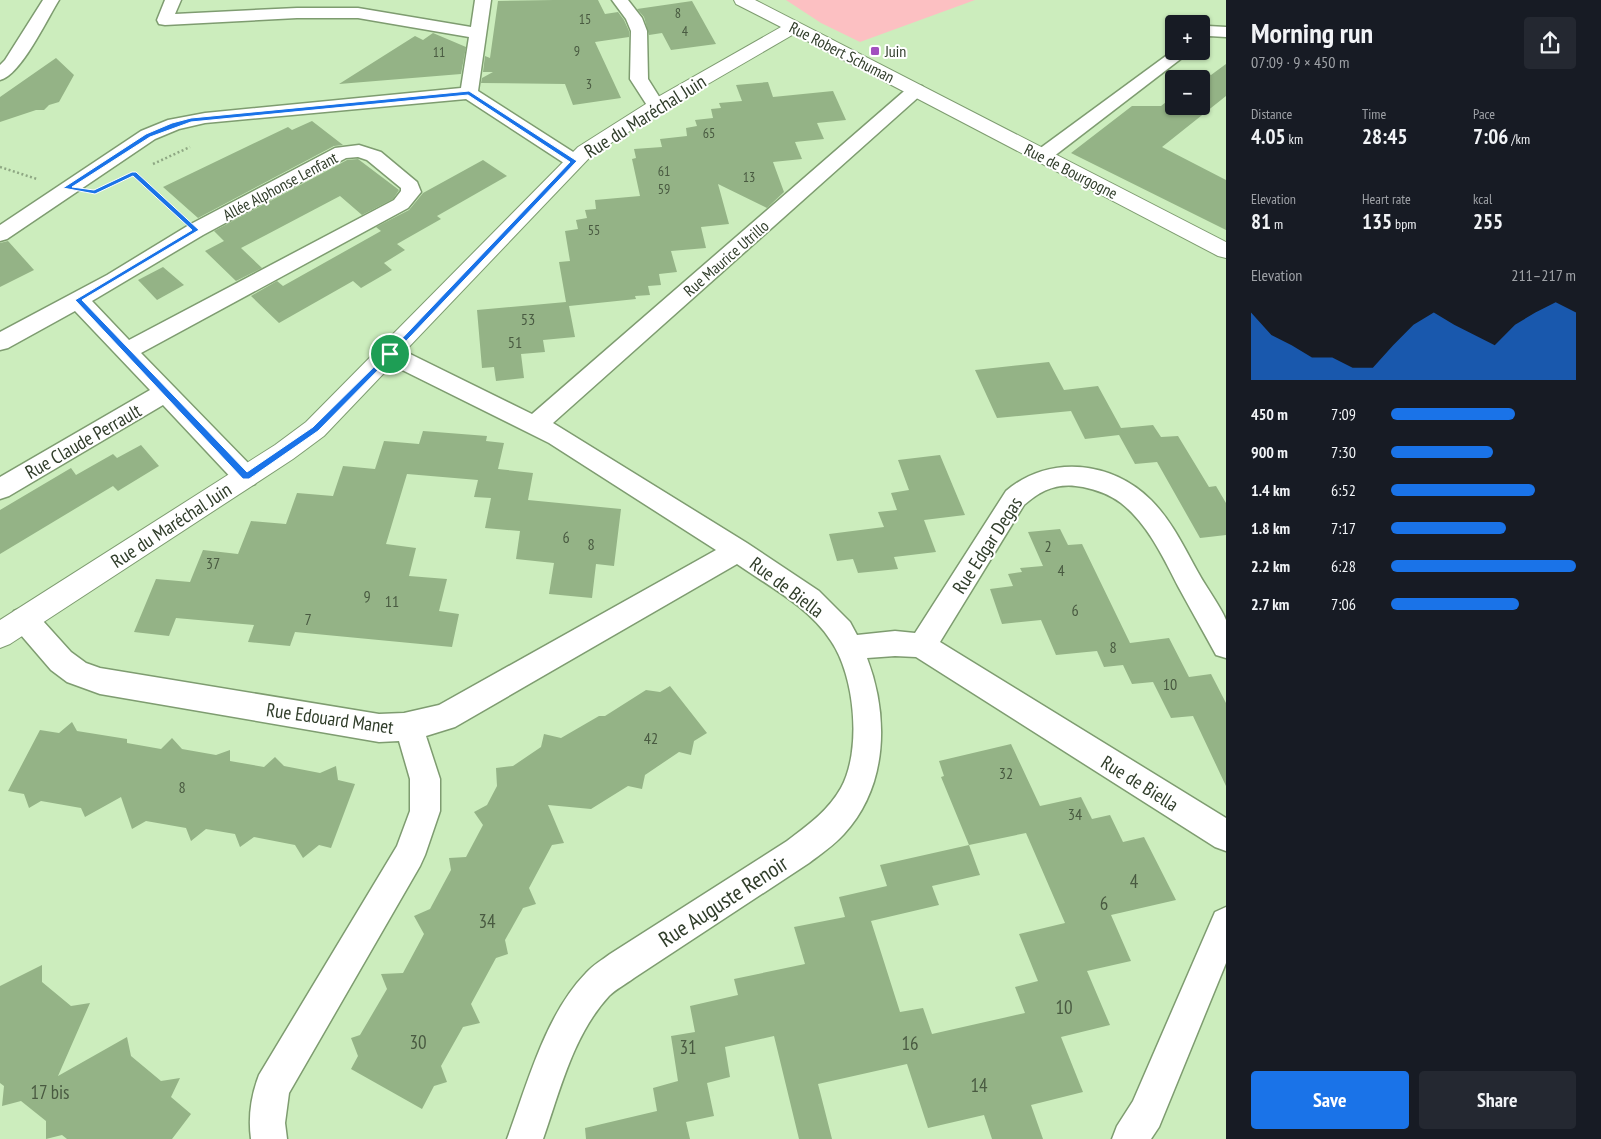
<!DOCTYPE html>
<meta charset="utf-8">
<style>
:root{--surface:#171b24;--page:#242831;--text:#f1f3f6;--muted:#9ea1a6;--accent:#1a73e8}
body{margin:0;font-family:"PT Sans Narrow",sans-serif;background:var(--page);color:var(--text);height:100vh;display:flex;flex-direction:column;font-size:19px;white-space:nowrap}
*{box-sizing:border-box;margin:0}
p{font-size:16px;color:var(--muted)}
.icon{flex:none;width:28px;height:28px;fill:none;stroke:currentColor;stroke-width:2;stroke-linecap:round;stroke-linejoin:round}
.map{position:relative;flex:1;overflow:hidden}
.drawer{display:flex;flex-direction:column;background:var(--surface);width:375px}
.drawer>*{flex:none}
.buttons{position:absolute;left:1165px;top:15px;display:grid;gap:10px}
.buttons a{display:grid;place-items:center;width:45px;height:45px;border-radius:5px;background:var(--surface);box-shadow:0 1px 4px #0004;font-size:25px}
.pin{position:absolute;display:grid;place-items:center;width:42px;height:42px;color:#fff;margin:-21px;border:2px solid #fff;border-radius:50%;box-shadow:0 1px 5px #0007}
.round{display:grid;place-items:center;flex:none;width:52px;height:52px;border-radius:5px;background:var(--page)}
.headline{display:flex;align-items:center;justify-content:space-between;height:85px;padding:0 25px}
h1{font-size:28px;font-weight:700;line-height:38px}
.metrics{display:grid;grid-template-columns:repeat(3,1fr);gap:8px;height:85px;padding:5px 25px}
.metrics div{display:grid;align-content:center}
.metrics b{font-size:21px;font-weight:700}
.metrics small{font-size:14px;font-weight:400}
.metrics p{font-size:14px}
.chart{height:140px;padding:10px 25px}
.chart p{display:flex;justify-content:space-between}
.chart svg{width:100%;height:90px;margin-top:5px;fill:var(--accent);opacity:.7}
.action{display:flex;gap:10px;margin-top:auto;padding:10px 25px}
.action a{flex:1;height:58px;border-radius:5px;background:var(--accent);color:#fff;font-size:20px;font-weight:700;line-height:58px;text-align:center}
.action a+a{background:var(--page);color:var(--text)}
ul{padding:0 25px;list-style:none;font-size:16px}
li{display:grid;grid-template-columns:80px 60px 1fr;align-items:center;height:38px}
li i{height:12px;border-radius:6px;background:var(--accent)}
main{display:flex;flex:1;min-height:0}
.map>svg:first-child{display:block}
.green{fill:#fcc0c2}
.building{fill:#94b386}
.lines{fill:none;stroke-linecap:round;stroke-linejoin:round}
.street-casing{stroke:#7e9c70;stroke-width:3}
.secondary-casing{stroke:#7e9c70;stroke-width:2}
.path{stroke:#8ea783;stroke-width:2.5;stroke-dasharray:2 2.5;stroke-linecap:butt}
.street{fill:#fff;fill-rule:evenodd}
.secondary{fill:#fff;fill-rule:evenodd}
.route{fill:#1a73e8;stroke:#fff;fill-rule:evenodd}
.poi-dot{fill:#a250bf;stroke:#fff;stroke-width:2}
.labels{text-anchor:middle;stroke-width:4;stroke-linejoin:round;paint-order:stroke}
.far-number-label{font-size:14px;fill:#495a41}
.far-poi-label{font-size:16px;fill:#303d2a;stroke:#fff;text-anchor:start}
.far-street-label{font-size:16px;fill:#303d2a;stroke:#fff}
.number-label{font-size:16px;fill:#495a41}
.street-label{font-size:19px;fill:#303d2a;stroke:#fff}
.near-number-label{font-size:19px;fill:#495a41}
.near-street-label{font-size:22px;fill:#303d2a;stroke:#fff}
</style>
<main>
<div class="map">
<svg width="1226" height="1139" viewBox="0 0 1226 1139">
<rect width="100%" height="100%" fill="#ccedbd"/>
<path class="green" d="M786,0h189l-115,42 -39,-19z"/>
<g class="building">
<path d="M554,0h44l7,14 13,-2 6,8 5,11v6l-34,5 26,56 -48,7 -8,-21 -84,-1 1,-5 11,-6h-10l2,-16 5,2 8,-57z"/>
<path d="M692,1l24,43 -45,6 -9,-17 -13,2 -5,-18 -7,-8z"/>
<path d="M433,33l33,14 -5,27 -122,10 76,-48 8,4z"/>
<path d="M56,58l18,17 -15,27 -10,3 -5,5h-8l-36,12v-25z"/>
<path d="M1226,64v32l-64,51 64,33v50l-155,-77 61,-47h29l13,-10v10h27v-27h-3l8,-7 5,3z"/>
<path d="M768,82l5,15 60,-6 13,29 -29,3 7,16 -29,3 7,17 -29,3 11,30 -17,16 -49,-24 11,40 -28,3 5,21 -35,3 6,21 -18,2 2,11 -13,1 2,9 -15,1 1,3 -67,7 6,31 -32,3 2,12 -24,2 3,24 -28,3 -2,-14 -12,1 -5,-58 89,-8 -7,-40 11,-1 -5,-30 13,-2 -2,-9 11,-2 -2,-8 11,-1 -1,-9 45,-4 -8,-37 4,-1 -2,-9 28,-2 -2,-8 27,-3 -1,-8 11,-2 -2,-6 18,-2 -2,-9 10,-1 -2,-5 23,-2 -6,-16z"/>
<path d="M312,121l31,24 -9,1 -136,72 -35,-31 125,-60 4,3z"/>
<path d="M358,159l41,31 -6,9 -31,16 -22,-19 -74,39 -25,13 21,20 -26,13 -31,-30 19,-10 -10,-10 133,-71z"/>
<path d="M483,160l24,16 -70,40 4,3 -44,25 8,6 -21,13 8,7 -31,18 -8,-7 -74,42 -28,-27 26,-15 6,5 98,-55 -5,-4 33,-17 14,-17z"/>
<path d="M8,241l26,29 -34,17v-44z"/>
<path d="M163,267l21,18 -27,15 -19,-20z"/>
<path d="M1049,362l15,28 34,-4 23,42 32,-3 8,12 17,-1 31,51 7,-1 10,17v32l-26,3 -43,-76 -22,2 -16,-29 -34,4 -14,-28 -74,7 -22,-48z"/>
<path d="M423,431l64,5 -1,5 18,2 -6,26 35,4 -5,27 93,9 -7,57 -18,-2 -4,34 -43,-4 5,-31 -38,-4 4,-28 -35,-3 6,-30 -17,-1 4,-17 -71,-6 -21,70 30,4 -7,28 38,3 -8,32 20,3 -7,33 -157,-15 -5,14 -42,-4 6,-17 -78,-7 -7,18 -35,-4 22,-53 34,3 13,-32 35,4 13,-33 35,3 11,-31 36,3 10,-30 32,3 9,-28 35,3z"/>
<path d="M141,445l18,21 -41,25 -5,-5 -113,68v-44l71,-42 5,7 37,-21 4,4z"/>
<path d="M940,455l25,60 -41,5 12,32 -42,5 4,12 -40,4 -5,-14 -16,2 -8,-27 55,-7 -6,-15 19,-2 -6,-17 18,-3 -11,-30z"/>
<path d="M1060,529l8,16 14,-1 48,99 39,-5 20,39 22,-3 15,29v83l-33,-70 -22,2 -18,-36 -21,2 -9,-19 -19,2 -7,-16 -41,4 -15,-35 -39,4 -12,-35 23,-3 -5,-12 14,-2 -2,-4 23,-2 -15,-34z"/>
<path d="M670,686l37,47 -13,8 -3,14 -12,-3 -34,23 -3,14 -14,-3 -37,23 -43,-4 16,38 -12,2 -23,43 7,16 -13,4 -18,32 3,14 -12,4 -25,46 9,19 -17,4 -22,39 6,16 -13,4 -12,23 -71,-40 7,-13 -7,-18 9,-3 27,-46 -6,-15 22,-1 21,-39 -10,-18 16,-7 21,-39 -2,-12 17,-1 17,-32 -9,-13 13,-7 10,-19 -1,-18 17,-2 28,-19 3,-13 17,4 38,-22h6l41,-26 14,2z"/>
<path d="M72,722l5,9 50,8v4l34,6 11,-11 10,11 34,6 14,-5v11l34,6 11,-10 9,9 36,7 16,-7 2,14 17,4 -24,64 -12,-3 -16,13 -8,-13 -41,-8 -14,10 -5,-13 -29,-5 -15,12 -5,-13 -40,-7 -14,8 -11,-32 -36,20 -4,-9 -40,-7 -12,7 -5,-14 -16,-3 32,-61 19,3z"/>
<path d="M1011,744l29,62 41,-9 11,22 18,-4 13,27 21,-5 32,63 -65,15 20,46 -44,10 23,54 -49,12 22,55 -52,13 12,34h-51l-8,-24 -56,13 -21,-64 -89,20 14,55h-33l-25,-103 -49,11 5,30 -23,6 7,33 -28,6 4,17h-104l-1,-11 72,-17 -4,-23 25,-7 -7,-45 24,-4 -5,-26 48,-11 -4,-16 71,-15 -11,-37 51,-10 -6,-20 48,-11 -7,-21 89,-20 11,30 -48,11 7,19 -68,16 29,91 23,-4 9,26 93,-21 -10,-26 23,-6 -19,-47 46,-11 -39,-90 -57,12 -28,-68 3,-1 -5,-15z"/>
<path d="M42,965v17l29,24 19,-3 -32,73 69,-39 4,19 30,25 19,-3 -9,19 20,17 -19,25h-105l-5,-4 -16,4v-18l-25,-20 -19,5 2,-20 -4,-3v-97z"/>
</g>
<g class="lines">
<defs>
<g id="street">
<path d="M43,0h16c-12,19 -38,75 -59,80v-15l5,-5z"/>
<path d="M165,0h16l-6,14 122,-6h61l113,19 4,-27h16l-13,91 103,66 3,4 -3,4 -7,2 -7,-2 -101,-66 -261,24 -26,6 -24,10 -148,100 -7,2v-16l141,-94 27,-11 37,-7 256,-25 8,-51 -111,-19h-61l-132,7 -6,-1 -2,-4z"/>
<path d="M612,0h16l14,18 5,13 1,48 17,27 -3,4 -6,1 -6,-1 -20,-31 1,-48 -5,-12z"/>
<path d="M1208,26l18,1v10l-17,-1 -8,2v-10z"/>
<path d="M1174,50l17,1 -142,109 -7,2 -7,-2 -2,-4 2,-4z"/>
<path d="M916,85l6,1 3,4 -3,4 -369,329 194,120 72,48 31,31 7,13 38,-4 20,2 91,-142c43,-37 106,-30 145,9 21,21 34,49 48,74 7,13 22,33 27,46 0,11 0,27 0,38l-10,-3c-12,-22 -25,-45 -37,-67 -15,-29 -31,-64 -58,-85 -12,-9 -24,-13 -38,-16 -24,-5 -41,2 -59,18l-84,137 286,176v33l-11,-4 -299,-190 -21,-1 -28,2c22,58 21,128 -23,176 -10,11 -23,20 -35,29l-175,115c-8,6 -18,11 -25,18 -36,39 -49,95 -66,143h-36c20,-54 38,-124 79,-166 7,-8 16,-13 24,-19l177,-113c21,-16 41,-30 54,-53 21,-38 14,-112 -10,-147 -22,-34 -61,-54 -94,-77l-282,163 -29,9 14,43v32l-15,44 -5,11 -131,227 -4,30 2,16h-36c-3,-22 0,-43 8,-64l138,-229 13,-35v-32l-11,-38 -20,1 -279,-48 -33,-12 -16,-12 -37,-43 -4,-8 4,-8 10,-4 10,4 37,41 15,11 14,5 279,46 25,-1 35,-8 277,-155 -167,-107 -167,-83 -3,-6 3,-6 8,-2 8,2 134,66 378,-328z"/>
<path d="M359,145l22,7 36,30 4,10 -13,16 -267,145 114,117 3,7 -3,7 -9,3 -9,-3 -74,-79 -154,91 -9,3v-22l150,-87 -75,-79 -67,37 -8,2v-18l107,-57 82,-50 146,-77zM358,157l9,3 34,28v3l-7,9 -265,140 -37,-39 111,-66 143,-77z"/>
<path d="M1226,907v56l-67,164 -8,12h-39l5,-13 16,-25 82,-189z"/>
</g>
<path id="secondary" d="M734,0h21l471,242v16l-8,-2 -424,-222 -131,76 -71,45 -268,281 -31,23 -283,185 -10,4v-28l275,-175 31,-23 272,-275 71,-45 132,-75 -45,-23z"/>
</defs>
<use href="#street" class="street-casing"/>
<use href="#secondary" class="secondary-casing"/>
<g class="path">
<path d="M153,164l37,-17"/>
<path d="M0,167l37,12"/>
<path d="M134,174l42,38"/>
</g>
<use href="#street" class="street"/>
<use href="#secondary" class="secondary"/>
</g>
<path class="route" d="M469,91l108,70 -185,195 -74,75 -69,48h-6l-168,-179 117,-70 -59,-54 -38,18 -32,-6 83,-54 26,-11 19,-5zM468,95l102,67 -182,191 -75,74 -66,45 -165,-172 117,-70 -63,-58h-4l-38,18 -22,-3 78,-50 41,-15z"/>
<rect class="poi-dot" x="870" y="46" width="10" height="10" rx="2.5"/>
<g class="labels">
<g class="far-number-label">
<text x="678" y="18">8</text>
<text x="585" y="24">15</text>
<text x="685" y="36">4</text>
<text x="577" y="56">9</text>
<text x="439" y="57">11</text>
<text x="589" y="89">3</text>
<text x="709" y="138">65</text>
<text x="664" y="176">61</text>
<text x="749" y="182">13</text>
<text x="664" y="194">59</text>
<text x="594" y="235">55</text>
</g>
<g class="far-poi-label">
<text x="885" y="57">Juin</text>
</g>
<g class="far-street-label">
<text transform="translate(842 52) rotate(27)" y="6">Rue Robert Schuman</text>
<text transform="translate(1071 171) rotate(27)" y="6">Rue de Bourgogne</text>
<text transform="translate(280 186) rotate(-28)" y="6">Allée Alphonse Lenfant</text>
<text transform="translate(726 258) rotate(-41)" y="6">Rue Maurice Utrillo</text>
</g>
<g class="number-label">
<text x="528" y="325">53</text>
<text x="515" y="348">51</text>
<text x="566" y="543">6</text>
<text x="591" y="550">8</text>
<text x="1048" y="552">2</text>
<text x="213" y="569">37</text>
<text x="1061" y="576">4</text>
<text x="367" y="602">9</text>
<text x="392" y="607">11</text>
<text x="1075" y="616">6</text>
<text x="308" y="625">7</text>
<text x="1113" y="653">8</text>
<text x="1170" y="690">10</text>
<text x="651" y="744">42</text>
<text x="1006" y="779">32</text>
<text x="182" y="793">8</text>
<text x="1075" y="820">34</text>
</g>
<g class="street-label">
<text transform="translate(645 116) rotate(-32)" y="7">Rue du Maréchal Juin</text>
<text transform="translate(83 441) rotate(-30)" y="7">Rue Claude Perrault</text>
<text transform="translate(171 525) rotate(-33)" y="7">Rue du Maréchal Juin</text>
<text transform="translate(987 545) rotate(-57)" y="7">Rue Edgar Degas</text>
<text transform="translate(787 587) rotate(37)" y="7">Rue de Biella</text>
<text transform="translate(330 718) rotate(8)" y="7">Rue Edouard Manet</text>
<text transform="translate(1140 783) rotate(32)" y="7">Rue de Biella</text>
</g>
<g class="near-number-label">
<text x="1134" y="888">4</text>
<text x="1104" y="910">6</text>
<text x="487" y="928">34</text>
<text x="1064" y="1014">10</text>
<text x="418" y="1049">30</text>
<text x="910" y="1050">16</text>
<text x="688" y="1054">31</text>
<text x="979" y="1092">14</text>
<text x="50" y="1099">17 bis</text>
</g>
<g class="near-street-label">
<text transform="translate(723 901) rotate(-33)" y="8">Rue Auguste Renoir</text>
</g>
</g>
</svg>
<div class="buttons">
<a>+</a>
<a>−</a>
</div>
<div class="pin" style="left:390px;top:354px;background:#1e9e55"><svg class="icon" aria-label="arrive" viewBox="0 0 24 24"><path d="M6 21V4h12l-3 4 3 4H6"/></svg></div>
</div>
<section class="drawer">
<div class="headline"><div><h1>Morning run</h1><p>07:09 · 9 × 450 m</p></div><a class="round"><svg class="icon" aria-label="share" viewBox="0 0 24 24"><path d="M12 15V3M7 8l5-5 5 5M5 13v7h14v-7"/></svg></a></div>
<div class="metrics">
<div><p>Distance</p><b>4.05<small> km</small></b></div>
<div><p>Time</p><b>28:45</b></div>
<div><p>Pace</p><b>7:06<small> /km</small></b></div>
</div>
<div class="metrics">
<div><p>Elevation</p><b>81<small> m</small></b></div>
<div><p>Heart rate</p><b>135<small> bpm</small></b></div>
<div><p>kcal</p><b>255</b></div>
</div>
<div class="chart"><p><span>Elevation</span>211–217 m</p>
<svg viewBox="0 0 160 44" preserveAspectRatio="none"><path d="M0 44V11L10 22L20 27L30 33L40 33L50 38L60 38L70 27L80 17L90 11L100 17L110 22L120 27L130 17L140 11L150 6L160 11V44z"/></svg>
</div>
<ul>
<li><b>450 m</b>7:09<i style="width:67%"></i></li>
<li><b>900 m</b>7:30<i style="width:55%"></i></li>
<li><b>1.4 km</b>6:52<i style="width:78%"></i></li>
<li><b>1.8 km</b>7:17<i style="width:62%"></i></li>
<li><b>2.2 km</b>6:28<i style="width:100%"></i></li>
<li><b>2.7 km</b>7:06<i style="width:69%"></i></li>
</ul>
<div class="action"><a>Save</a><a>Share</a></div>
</section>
</main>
